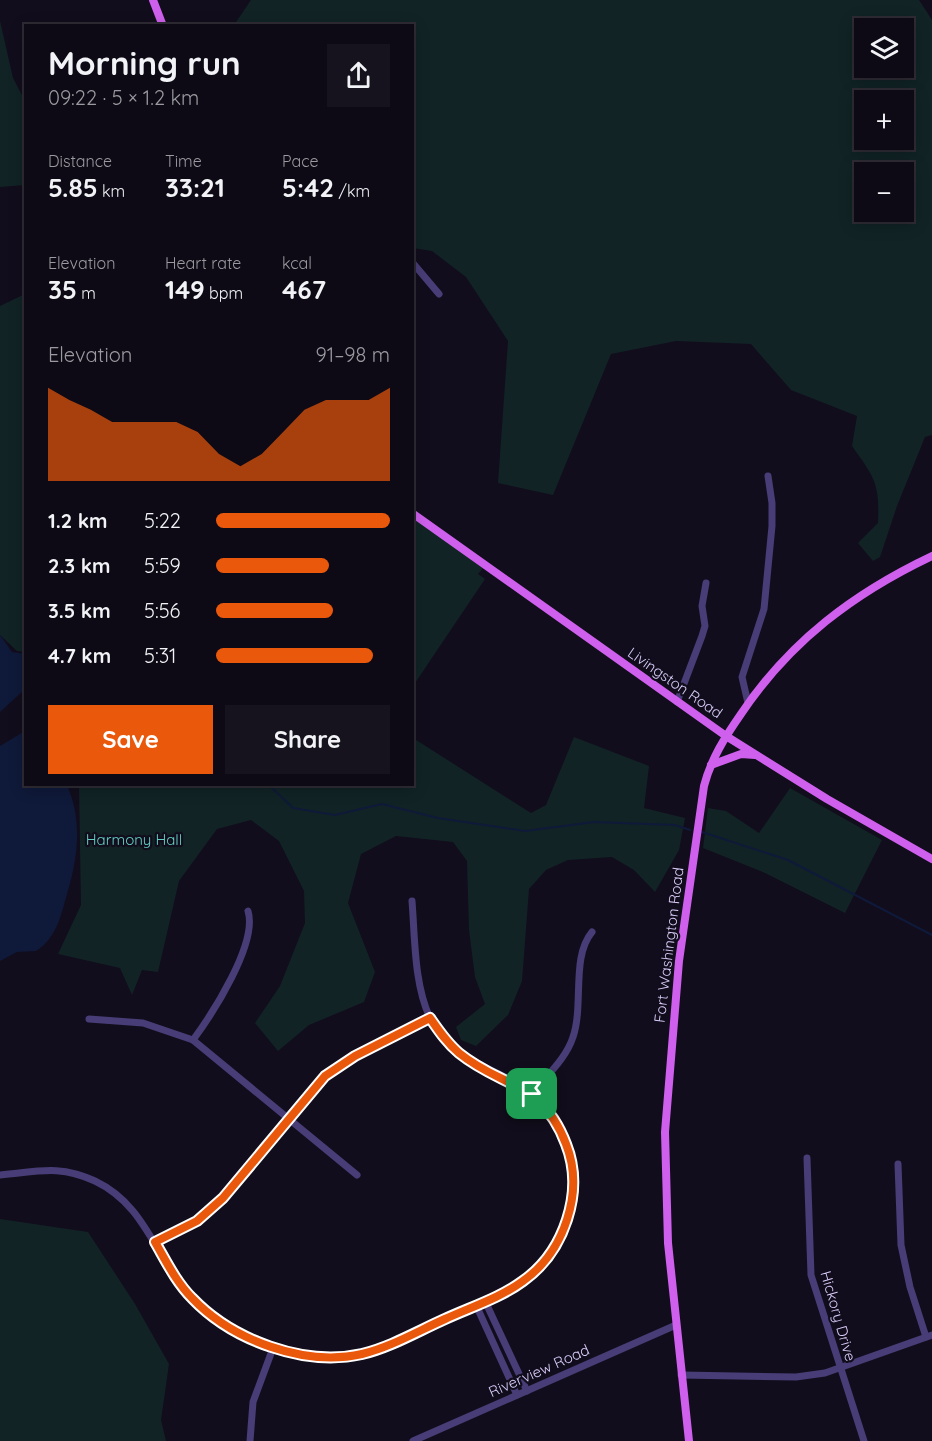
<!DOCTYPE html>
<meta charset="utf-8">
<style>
:root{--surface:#0e0a15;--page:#17131e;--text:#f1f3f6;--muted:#9b9aa0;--line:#2e2b34;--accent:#ea580c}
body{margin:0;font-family:Quicksand,sans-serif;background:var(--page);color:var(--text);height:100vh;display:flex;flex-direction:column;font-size:22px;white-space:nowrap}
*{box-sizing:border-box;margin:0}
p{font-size:20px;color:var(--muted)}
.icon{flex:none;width:33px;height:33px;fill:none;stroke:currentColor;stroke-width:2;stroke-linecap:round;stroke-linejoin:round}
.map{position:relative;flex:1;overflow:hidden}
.panel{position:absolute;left:24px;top:24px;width:390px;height:762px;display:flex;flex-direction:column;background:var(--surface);border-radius:0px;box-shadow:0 3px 15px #0003,0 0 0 2px var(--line)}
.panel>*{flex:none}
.buttons{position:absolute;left:854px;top:18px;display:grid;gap:12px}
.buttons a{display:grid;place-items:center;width:60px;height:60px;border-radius:0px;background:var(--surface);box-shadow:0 3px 15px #0003,0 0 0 2px var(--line);font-size:30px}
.pin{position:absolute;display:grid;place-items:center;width:51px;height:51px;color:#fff;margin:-26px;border-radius:12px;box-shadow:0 3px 9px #0006}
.round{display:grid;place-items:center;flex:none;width:63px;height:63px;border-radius:0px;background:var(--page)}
.head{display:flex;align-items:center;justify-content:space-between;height:102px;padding:0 24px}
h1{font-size:33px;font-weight:700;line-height:45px}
.metrics{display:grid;grid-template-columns:repeat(3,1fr);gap:9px;height:102px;padding:6px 24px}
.metrics div{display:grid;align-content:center}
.metrics b{font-size:26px;font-weight:700}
.metrics small{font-size:16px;font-weight:400}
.metrics p{font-size:16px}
.chart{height:168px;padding:12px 24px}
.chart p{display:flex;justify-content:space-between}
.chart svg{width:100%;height:108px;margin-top:6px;fill:var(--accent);opacity:.7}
.action{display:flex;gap:12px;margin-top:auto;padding:12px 24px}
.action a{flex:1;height:69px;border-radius:0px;background:var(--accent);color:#fff;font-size:24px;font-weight:700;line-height:69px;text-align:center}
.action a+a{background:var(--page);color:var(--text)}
ul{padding:0 24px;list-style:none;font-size:20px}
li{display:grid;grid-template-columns:96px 72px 1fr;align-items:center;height:45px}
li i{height:15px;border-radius:8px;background:var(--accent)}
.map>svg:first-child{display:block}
.green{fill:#112325;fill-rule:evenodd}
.water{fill:#0f1939}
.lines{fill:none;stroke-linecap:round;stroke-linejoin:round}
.stream{stroke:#0f1939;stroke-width:2}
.minor{stroke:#483d76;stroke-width:7}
.major{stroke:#ce60ed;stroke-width:8}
.route-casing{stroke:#fff;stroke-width:12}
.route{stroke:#ea580c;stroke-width:8}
.labels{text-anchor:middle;stroke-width:4.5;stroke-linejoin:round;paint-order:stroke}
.street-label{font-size:15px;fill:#d9cdfa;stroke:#120d1c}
.park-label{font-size:15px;fill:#62d0c5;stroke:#120d1c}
</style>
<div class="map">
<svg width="932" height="1441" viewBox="0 0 932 1441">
<rect width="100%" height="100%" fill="#120d1c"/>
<g class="green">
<path d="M251,0h668l13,20v415l-7,2 -28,69 -17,51 -7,4 -15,-18 20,-20c2,-40 -4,-46 -26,-77l5,-30 -66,-26 -40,-46 -75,-3 -65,13 -58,141 -55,-12 10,-142 -42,-64 -34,-26 -19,-3 -1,-222 -178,-1zM864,28h39v40h-39zM864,100h39v40h-39zM864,172h39v40h-39z"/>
<path d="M0,21l13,57 12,23v84l-25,2z"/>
<path d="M25,294v358l-8,-1 -17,-16v-329z"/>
<path d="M413,515l70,53 -5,6 7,5 -72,107z"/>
<path d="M574,737l75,29 -5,42 41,10 -6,32 -24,42 -21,-22 -22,-13 -44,3 -22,10 -17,19 -7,92 -14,34 -32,31 -15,-6 -5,-13 29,-23 -10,-27 -6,-47 -2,-69 -14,-19 -57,-6 -35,18 -13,49 27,69 -11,30 -55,23 -31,26 -23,-28 25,-37 25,-63 -1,-32 -25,-50 -28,-21 -34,9 -38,52 -21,91 -16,-2 -10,25 -12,-27 -62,-14 23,-49 -2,-120 333,-1 1,-46 118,75 15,-8z"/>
<path d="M790,788l92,52 -37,73 -80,-40 -62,-25 5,-40 18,3 33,22z"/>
<path d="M0,1219l88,13 47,72 34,60 -8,56 5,21h-166z"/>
</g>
<g class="water">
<path d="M0,635l12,17 14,2 -1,35 -25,23z"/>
<path d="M25,731l1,53 41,1c17,39 10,77 -2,116 -5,19 -11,39 -29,50l-19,1 -17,9v-215z"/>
</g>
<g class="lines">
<g class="stream">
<path d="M268,784l25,24 42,7 47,-11 56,14 87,13 69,-9 81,3 15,5"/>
<path d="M702,832l86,28 144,75"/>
</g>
<g class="minor">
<path d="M412,262l27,32"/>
<path d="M677,702l25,-66 3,-10 -3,-20 4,-23"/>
<path d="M748,703l-6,-26 22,-68 8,-83v-23l-4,-27"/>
<path d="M89,1019l54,4 50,17 164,135"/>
<path d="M193,1040c20,-27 65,-97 55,-129"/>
<path d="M532,1094c14,-18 34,-35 41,-57 11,-32 -2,-80 19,-105"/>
<path d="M807,1158l4,117 53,166"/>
<path d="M898,1164l3,81 9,42 16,50"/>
<path d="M0,1175c37,-3 58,-11 95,6 42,20 55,58 79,94 33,51 112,90 173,81 49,-7 95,-36 140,-56 49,-21 88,-63 86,-119 -2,-31 -16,-67 -40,-87 -35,-27 -82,-31 -103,-76 -16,-34 -15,-80 -18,-117"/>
<path d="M155,1242l42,-21 26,-23 102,-122 30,-20 75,-38"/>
<path d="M485,1301l42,90"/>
<path d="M476,1305l41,90"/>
<path d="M681,1375l115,2 29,-4 107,-38"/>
<path d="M250,1441l3,-39 20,-54"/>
<path d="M413,1441l263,-116"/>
</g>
<g class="major">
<path d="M153,0l10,26"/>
<path d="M412,513l314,223 101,63 105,60"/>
<path d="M711,765l30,-11 14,1"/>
<path d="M689,1441l-21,-198 -3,-111 14,-171 25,-175c7,-27 21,-49 37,-72 49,-73 113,-121 191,-158"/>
</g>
</g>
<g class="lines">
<defs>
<path id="route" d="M430,1018c9,13 17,25 29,35 43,35 83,28 107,91 19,48 -2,108 -43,137 -23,17 -52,26 -78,38 -27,12 -54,28 -83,35 -58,13 -130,-14 -170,-56 -16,-16 -26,-37 -37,-56l42,-21 26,-23 102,-122 30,-20z"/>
</defs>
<use href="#route" class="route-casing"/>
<use href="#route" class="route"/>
</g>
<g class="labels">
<g class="street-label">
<text transform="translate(675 683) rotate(35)" y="5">Livingston Road</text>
<text transform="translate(669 945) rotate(-83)" y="5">Fort Washington Road</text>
<text transform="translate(838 1316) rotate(74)" y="5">Hickory Drive</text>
<text transform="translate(539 1371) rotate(-24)" y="5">Riverview Road</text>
</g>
<g class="park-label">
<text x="134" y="845">Harmony Hall</text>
</g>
</g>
</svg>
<div class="buttons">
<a><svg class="icon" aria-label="layers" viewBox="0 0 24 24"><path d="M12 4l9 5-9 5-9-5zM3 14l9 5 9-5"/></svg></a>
<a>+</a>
<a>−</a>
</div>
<div class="pin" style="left:532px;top:1094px;background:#1e9e55"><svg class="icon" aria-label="arrive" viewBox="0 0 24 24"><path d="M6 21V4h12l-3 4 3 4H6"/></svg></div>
<section class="panel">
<div class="head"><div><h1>Morning run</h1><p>09:22 · 5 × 1.2 km</p></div><a class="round"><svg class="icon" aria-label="share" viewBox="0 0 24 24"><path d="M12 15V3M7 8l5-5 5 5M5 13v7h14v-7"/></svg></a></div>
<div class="metrics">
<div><p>Distance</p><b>5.85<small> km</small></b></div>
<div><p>Time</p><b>33:21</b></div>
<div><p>Pace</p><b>5:42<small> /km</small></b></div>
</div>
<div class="metrics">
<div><p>Elevation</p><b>35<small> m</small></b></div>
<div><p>Heart rate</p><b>149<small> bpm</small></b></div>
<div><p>kcal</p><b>467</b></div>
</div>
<div class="chart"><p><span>Elevation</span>91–98 m</p>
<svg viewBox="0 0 160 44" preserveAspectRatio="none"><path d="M0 44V6L10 11L20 15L30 20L40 20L50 20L60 20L70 24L80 33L90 38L100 33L110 24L120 15L130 11L140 11L150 11L160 6V44z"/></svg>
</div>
<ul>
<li><b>1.2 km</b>5:22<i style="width:100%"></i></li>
<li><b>2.3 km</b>5:59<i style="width:65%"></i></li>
<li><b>3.5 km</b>5:56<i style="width:67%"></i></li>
<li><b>4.7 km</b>5:31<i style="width:90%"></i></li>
</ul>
<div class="action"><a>Save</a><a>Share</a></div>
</section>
</div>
